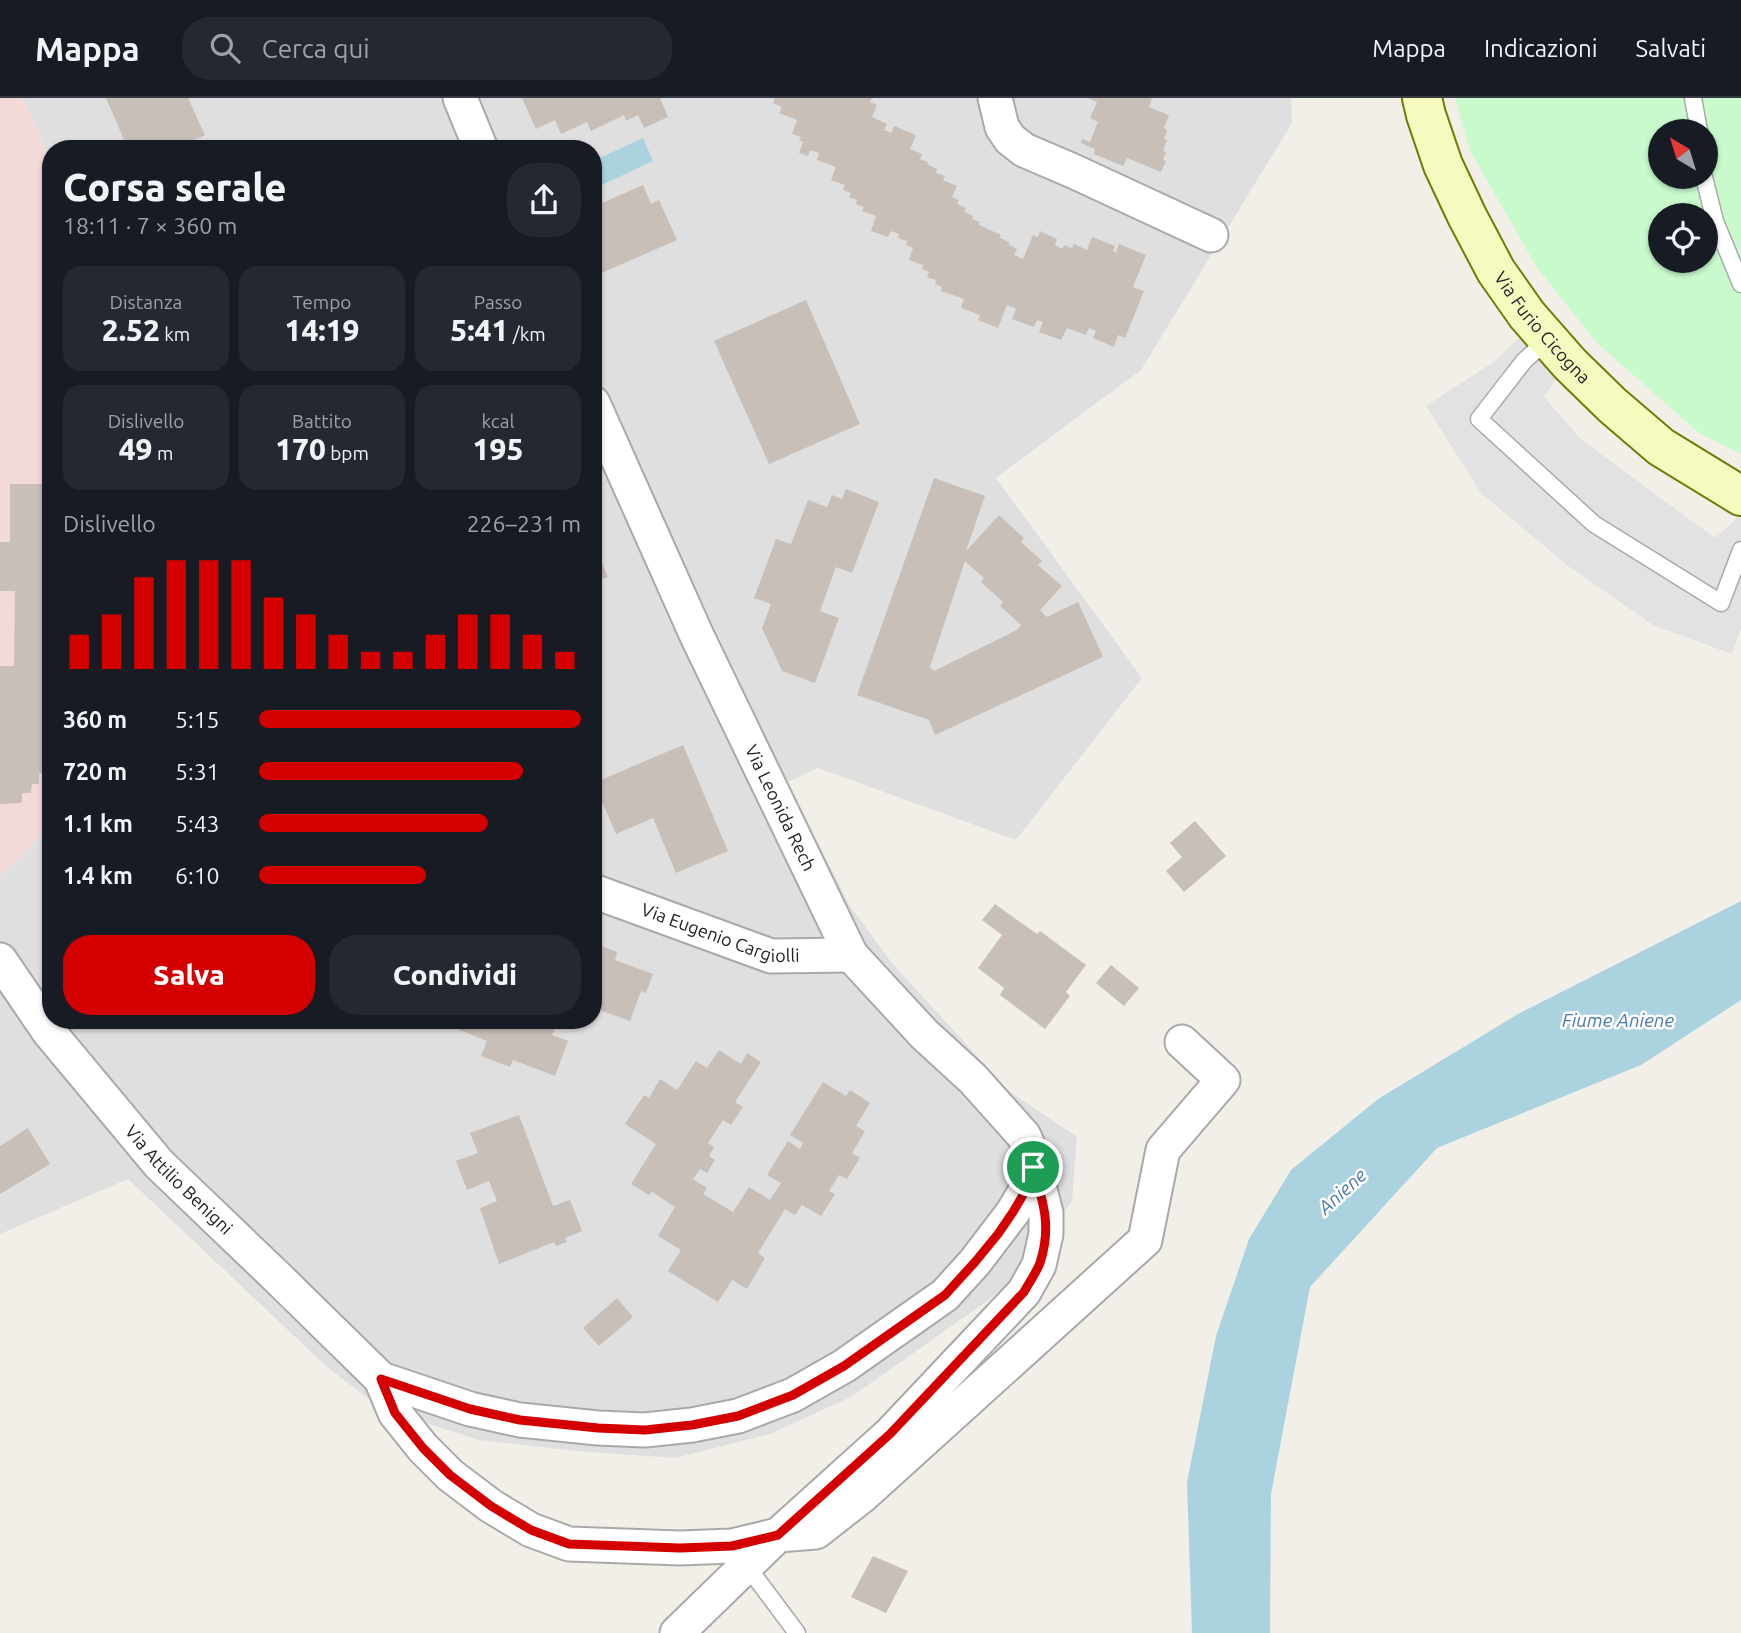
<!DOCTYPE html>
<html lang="it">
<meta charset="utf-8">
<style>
:root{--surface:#171b24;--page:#242831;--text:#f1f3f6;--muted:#9ea1a6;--line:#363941;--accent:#d40000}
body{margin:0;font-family:Ubuntu,sans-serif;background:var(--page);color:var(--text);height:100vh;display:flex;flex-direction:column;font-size:26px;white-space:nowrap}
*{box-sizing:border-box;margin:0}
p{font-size:23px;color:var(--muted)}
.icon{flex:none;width:38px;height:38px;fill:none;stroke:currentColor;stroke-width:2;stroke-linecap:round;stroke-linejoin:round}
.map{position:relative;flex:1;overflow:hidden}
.details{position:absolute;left:42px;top:42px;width:560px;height:889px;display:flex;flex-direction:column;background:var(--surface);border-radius:28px;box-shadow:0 2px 5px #0004}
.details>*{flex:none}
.needle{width:46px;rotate:322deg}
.buttons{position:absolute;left:1648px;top:21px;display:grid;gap:14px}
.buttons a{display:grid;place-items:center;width:70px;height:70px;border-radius:50%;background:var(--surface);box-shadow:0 2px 5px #0004;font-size:35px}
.pin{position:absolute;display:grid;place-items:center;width:60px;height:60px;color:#fff;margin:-30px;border:4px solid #fff;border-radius:50%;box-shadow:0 2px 7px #0007}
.round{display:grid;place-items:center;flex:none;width:74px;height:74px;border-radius:28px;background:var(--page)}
.overview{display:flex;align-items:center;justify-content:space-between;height:119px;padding:0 21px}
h1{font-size:38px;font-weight:800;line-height:52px}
.figures{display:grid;grid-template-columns:repeat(3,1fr);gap:10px;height:119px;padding:7px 21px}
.figures div{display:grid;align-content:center;border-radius:18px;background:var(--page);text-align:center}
.figures b{font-size:30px;font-weight:800}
.figures small{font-size:19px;font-weight:400}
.figures p{font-size:19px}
.chart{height:196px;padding:14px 21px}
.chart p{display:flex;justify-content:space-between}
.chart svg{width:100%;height:126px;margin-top:7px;stroke:var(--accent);stroke-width:6}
.action{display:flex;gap:14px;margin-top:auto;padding:14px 21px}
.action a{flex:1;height:80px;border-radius:28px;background:var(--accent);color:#fff;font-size:28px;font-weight:800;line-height:80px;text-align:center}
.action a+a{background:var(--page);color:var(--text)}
ul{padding:0 21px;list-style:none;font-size:23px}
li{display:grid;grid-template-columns:112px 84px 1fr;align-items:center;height:52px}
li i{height:18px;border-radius:9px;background:var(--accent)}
header{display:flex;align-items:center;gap:42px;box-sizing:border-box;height:98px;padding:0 35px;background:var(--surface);border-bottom:2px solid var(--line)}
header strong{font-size:33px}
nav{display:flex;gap:38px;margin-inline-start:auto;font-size:24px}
.search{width:490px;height:63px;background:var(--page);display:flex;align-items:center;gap:18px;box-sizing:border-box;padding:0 24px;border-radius:28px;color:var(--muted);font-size:26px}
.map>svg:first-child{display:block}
.residential{fill:#e0dfdf}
.commercial{fill:#f2dad9}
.park{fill:#c8facc;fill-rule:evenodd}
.parking{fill:#e2e2e2}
.water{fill:#aad3df}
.building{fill:#c7bfb8;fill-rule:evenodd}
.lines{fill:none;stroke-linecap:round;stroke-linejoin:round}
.lane-casing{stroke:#a9a9a9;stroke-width:19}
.street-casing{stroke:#a9a9a9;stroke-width:37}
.secondary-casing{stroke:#707d05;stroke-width:42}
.lane{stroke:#fff;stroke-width:16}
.street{stroke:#fff;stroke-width:33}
.secondary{stroke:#f7fabf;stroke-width:38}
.route-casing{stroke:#fff;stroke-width:14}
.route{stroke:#d40000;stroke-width:9}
.labels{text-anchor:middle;stroke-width:5;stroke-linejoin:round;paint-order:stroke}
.street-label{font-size:18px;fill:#222;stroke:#fff}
.water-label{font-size:19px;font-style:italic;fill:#4a7aab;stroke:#fff}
</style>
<header>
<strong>Mappa</strong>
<div class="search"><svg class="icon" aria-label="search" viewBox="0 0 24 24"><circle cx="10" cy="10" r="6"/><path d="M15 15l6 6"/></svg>Cerca qui</div>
<nav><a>Mappa</a><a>Indicazioni</a><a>Salvati</a></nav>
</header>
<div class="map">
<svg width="1741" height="1535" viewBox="0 0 1741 1535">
<rect width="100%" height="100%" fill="#f2efe9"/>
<path class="residential" d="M23,0h1268l1,25 -151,247 -145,108 146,200 -126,162 -198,-72 -30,14 62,124 42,57 118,129 67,45 -5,63 -37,61 -48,40 -136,96 -81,37 -95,24 -99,-7 -97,-11 -97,-31 -55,-42 -199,-188 -128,55v-358l24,-22 27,-30v196h542v-871h-542v13z"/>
<path class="commercial" d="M0,0h23l28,64v662l-27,30 -24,22z"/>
<path class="park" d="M1455,0h286v356l-42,-21 -102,-90 -61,-77 -66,-115zM1661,33h45v46h-45zM1661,117h45v46h-45z"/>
<path class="parking" d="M1530,229l33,42 -19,28 38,43 133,98 26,-23v114l-9,25 -79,-29 -85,-59 -87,-73 -55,-87 69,-45z"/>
<g class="water">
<path d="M643,40l10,23 -51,24 -9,-20v-4z"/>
<path d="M1741,803v99l-100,65 -204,83 -127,139 -39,207 -1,139h-78l-5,-151 29,-146 33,-97 42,-69 87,-71 140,-85z"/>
</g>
<g class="building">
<path d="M106,0h82l17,37 -31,14h-46z"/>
<path d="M522,0h138l8,19 -24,11 -6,-13 -12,6 -2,-6 -33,16 -4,-9 -26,12 -6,-14 -19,9z"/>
<path d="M775,0h97l-2,4 7,3 -5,12 15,7 -3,6 7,3 3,-7 22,9 -6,14 12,5 -2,5 8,3 -1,2 10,5 -1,4 9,3 -2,4 14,6 -5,11 7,3 -2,4 9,4 -2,4 9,4 -1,3 8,3 -1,3 22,10 -1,3 9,4v3l8,4 -3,6 9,4 10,-24 5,2 2,-6 17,8 -2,6 7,4 2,-4 8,3 2,-4 13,6 5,-13 23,9 -2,5 3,2 3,-9 27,11 -13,32 11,4 -19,47 -7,-3 -4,12 -21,-9 3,-7 -7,-3 -3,7 -19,-7 -6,12 -22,-8 4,-10 -6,-2 -3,7 -22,-8 4,-10 -9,-4 -9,23 -20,-8 2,-5 -19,-7 3,-9 -23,-8 1,-4 -7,-3 1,-4 -9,-3 2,-5 -7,-3 1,-4 -14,-5 4,-12 -7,-3 1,-4 -9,-3 1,-4 -8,-3 -3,6 -17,-6 5,-15 -14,-5 2,-4 -8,-3 1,-4 -8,-3 2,-4 -8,-3 2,-5 -14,-5 5,-13 -19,-7 2,-7 -9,-3 -2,6 -9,-3 4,-11 -4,-2 2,-3 -9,-3 5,-14 -18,-7 3,-6 -9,-4z"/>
<path d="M1088,0h61l3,1 -3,8 20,8 -5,13 3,2 -3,9 3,1 -4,11 3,1 -3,8 3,1 -5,11 -34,-14 -4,8 -29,-12 1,-5 -14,-6 1,-4 8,3 8,-20 -8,-4 7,-16z"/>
<path d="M643,87l8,19 8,-4 18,40 -78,34 -6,-12v-55z"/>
<path d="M806,202l54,124 -91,40 -55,-123z"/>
<path d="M934,380l51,18 -19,55 33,-36 25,23 -3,4 21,19 -4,4 24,21 -22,24 7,7 31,-15 25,55 -168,78 -6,-15 -72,-25zM965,463l19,17 -3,4 22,20 -3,4 21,19 -4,5 -83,41 -4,-4z"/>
<path d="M10,386h37l1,16h3l-2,264h-3v9h-7v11h-7l-1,9h-9v9l-2,1 -20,1v-138h14l1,-75h-15v-49h10z"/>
<path d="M846,391l33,13 -27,71 -16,-6 -16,44 19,7 -24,65 -33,-12 -20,-43 9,-24 -17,-6 22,-59 15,5 17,-44 19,7 5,-12 10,4z"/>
<path d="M593,443l15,36 -15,6z"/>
<path d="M683,647l45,106 -52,22 -23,-55 -37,16 -22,-51z"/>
<path d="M1195,723l31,35 -42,36 -18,-21 16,-14 -12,-14z"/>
<path d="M995,806l42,30 3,-3 46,34 -20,27 4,4 -25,33 -45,-34 4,-7 -26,-20 24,-33 -20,-15z"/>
<path d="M593,845l24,9 -2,8 38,14 -7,19 -5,-2 -11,30 -30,-11 2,-7 -9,-3z"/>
<path d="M1111,867l28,23 -15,18 -28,-23z"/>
<path d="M455,922h92l10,4 -5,11 16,6 -13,35 -42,-16 -3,7 -29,-11 6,-15 -35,-14z"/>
<path d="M719,952l22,14 6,-11 14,9 -26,40 8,5 -12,18 -8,-5 -15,23 6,4 -5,9 6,4 -8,13 -7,-4 -7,10 14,9 -4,6 30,18 16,-25 21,13 11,-17 -14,-8 21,-34 12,8 3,-6 -13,-8 33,-53 23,14 4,-6 20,13 -14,23 9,5 -13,22 8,5 -13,21 -8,-4 -10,16 6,3 -14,22 -19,-11 -7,10 -10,-6 -27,44 7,5 -18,31 -15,-9 -14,22 -50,-31 13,-21 -23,-14 17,-29 -23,-15 -3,3 -18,-11 25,-40 -31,-20 19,-29 5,3 11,-19 17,11 19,-29 11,7z"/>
<path d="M519,1017l34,91 17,-6 12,31 -17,7 2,4 -11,4 -2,-4 -55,22 -19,-56 17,-7 -8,-20 -22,9 -11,-29 22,-8 -8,-20z"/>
<path d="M28,1030l22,36 -50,30v-48z"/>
<path d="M617,1200l16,19 -34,29 -16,-18z"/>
<path d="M873,1458l35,15 -22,42 -35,-16z"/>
</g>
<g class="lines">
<defs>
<g id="lane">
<path d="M1693,0l6,33"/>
<path d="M1704,79l11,44 26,63"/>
<path d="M1548,241l-24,22 -45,58 115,105 127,79 20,-53"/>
<path d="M744,1464l53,71"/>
</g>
<g id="street">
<path d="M460,0l21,51"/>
<path d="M995,0l7,29 8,12 14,11 49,21 138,64"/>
<path id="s1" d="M593,793l178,65 80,-1"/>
<path id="s2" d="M0,862l49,72 110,132 119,114 103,101 89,30 50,11 78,8 47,2 47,-5 46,-9 55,-21 51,-29 101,-71 30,-33 38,-50 13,-22 7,-23"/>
<path d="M381,1281l14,34 28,35 27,27 41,31 40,24 38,14 111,4 52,-2 46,-11 112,-101 134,-142 15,-27 7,-31v-21l-16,-63 -6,-14 -51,-57 -49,-45 -73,-79 -154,-319 -104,-233"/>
<path d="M677,1535l101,-98 38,-3 46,-36 283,-256 18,-90 60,-70 -41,-38"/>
</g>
<g id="secondary">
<path id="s3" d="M1422,0l4,17 17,50 24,51 29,55 31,44 43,49 42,41 49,42 80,49"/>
</g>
</defs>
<use href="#lane" class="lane-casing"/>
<use href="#street" class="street-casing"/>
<use href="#secondary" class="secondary-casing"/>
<use href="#lane" class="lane"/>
<use href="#street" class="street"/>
<use href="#secondary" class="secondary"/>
</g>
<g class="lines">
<defs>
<path id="route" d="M1033,1069c10,35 19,59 7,96 -4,10 -11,20 -16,29l-134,142 -112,101 -46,11 -52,2 -111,-4 -38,-14 -40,-24 -41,-31 -27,-27 -28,-35 -14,-34 89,30 50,11 78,8 47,2 47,-5 46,-9 55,-21 51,-29 101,-71 30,-33 23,-28 15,-22 13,-22z"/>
</defs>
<use href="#route" class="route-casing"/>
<use href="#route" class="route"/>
</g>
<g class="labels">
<g class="street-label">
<text dy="6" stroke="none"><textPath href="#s3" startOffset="262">Via Furio Cicogna</textPath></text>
<text transform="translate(780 710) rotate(64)" y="6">Via Leonida Rech</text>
<text dy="6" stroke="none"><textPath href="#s1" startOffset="135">Via Eugenio Cargiolli</textPath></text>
<text dy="6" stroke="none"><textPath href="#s2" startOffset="284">Via Attilio Benigni</textPath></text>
</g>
<g class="water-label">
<text x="1618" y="929">Fiume Aniene</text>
<text transform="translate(1342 1093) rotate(-42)" y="7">Aniene</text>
</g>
</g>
</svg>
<div class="buttons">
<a><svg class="needle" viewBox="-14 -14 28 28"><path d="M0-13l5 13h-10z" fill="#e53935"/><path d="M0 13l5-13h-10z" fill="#9ea1a6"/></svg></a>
<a><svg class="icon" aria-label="locate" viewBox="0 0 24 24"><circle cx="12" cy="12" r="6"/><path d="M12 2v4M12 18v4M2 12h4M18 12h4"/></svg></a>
</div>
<div class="pin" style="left:1033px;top:1069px;background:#1e9e55"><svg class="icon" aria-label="arrive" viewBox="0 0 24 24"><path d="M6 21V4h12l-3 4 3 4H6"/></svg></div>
<section class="details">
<div class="overview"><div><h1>Corsa serale</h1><p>18:11 · 7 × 360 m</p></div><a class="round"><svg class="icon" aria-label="share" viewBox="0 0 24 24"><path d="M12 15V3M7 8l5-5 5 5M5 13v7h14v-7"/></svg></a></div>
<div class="figures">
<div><p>Distanza</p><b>2.52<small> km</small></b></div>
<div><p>Tempo</p><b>14:19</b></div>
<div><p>Passo</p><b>5:41<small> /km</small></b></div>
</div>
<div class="figures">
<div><p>Dislivello</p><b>49<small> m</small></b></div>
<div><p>Battito</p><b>170<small> bpm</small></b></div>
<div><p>kcal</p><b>195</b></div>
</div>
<div class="chart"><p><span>Dislivello</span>226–231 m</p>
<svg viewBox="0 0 160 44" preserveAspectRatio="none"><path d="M5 44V32M15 44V25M25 44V12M35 44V6M45 44V6M55 44V6M65 44V19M75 44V25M85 44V32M95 44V38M105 44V38M115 44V32M125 44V25M135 44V25M145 44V32M155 44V38"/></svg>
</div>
<ul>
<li><b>360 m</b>5:15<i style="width:100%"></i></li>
<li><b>720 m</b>5:31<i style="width:82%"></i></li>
<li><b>1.1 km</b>5:43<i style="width:71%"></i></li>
<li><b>1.4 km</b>6:10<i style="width:52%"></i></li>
</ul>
<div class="action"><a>Salva</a><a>Condividi</a></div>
</section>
</div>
